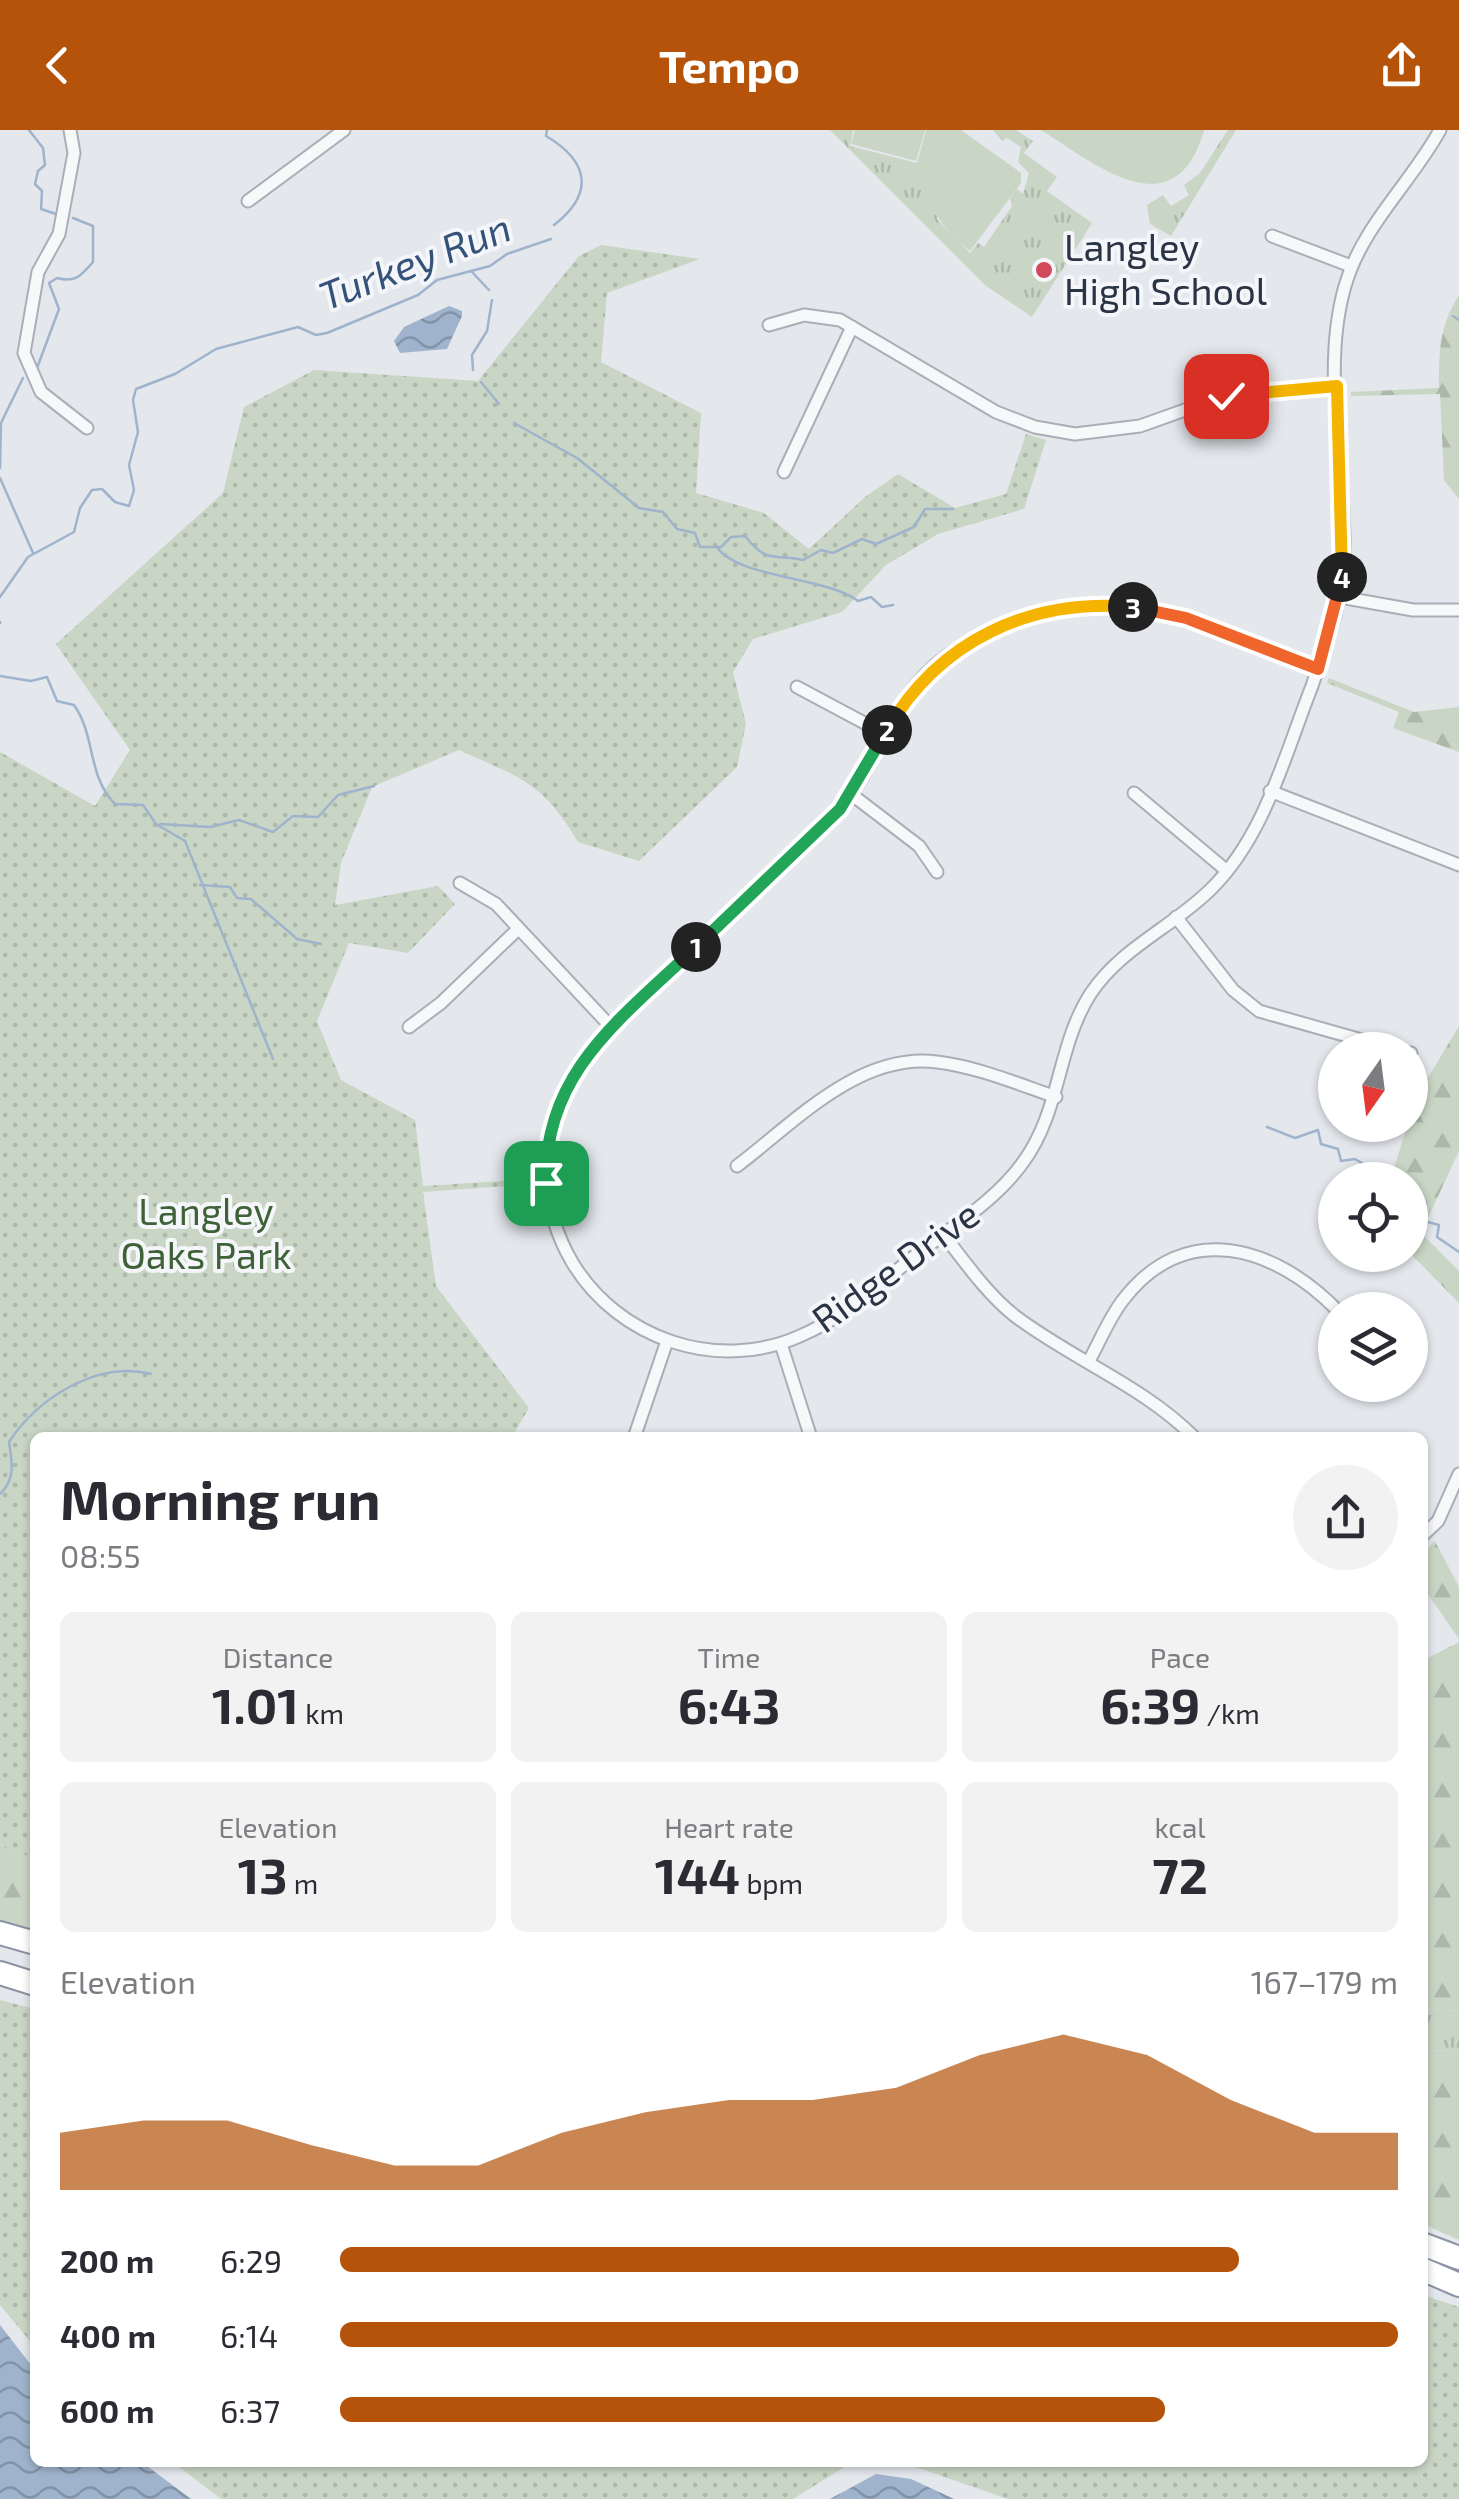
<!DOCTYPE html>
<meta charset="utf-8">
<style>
:root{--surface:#fff;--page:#f2f2f3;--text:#2b2b33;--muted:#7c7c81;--accent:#b45309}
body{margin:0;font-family:"Exo 2",sans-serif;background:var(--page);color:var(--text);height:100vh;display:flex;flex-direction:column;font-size:38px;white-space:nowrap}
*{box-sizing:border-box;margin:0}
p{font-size:32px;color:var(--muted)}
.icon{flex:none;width:55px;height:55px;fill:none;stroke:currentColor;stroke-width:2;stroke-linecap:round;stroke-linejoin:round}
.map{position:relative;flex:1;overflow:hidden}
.side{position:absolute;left:30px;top:1302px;width:1398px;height:1035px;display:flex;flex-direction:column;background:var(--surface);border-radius:15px;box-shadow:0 2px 8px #0004}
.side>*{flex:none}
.needle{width:65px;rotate:194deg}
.tools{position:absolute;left:1318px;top:902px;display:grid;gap:20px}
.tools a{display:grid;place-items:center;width:110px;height:110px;border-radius:50%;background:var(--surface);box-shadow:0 2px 8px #0004;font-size:50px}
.pin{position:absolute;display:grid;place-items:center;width:85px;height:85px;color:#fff;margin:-42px;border-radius:20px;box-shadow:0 5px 15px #0006}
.km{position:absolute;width:50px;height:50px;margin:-25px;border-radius:50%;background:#222;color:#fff;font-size:28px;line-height:50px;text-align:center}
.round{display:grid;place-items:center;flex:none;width:105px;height:105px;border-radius:52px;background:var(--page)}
.headline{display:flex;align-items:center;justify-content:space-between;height:170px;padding:0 30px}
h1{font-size:55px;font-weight:700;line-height:75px}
.stats{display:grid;grid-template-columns:repeat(3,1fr);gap:15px;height:170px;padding:10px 30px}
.stats div{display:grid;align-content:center;border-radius:15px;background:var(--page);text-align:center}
.stats b{font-size:50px;font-weight:700}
.stats small{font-size:28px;font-weight:400}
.stats p{font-size:28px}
.chart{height:280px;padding:20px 30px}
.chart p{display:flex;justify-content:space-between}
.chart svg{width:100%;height:180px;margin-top:10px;fill:var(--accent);opacity:.7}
ul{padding:0 30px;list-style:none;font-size:32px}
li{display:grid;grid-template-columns:160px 120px 1fr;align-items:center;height:75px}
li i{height:25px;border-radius:12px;background:var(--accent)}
header{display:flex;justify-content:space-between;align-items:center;height:130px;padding:0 30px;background:var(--accent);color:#fff;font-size:45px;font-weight:700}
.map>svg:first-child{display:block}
.grass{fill:url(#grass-tufts)}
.forest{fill:url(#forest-firs)}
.park{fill:url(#park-dots)}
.garden{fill:#c9d6c5}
.water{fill:url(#water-waves)}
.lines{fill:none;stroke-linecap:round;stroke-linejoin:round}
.stream{stroke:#9fb4cc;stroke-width:2.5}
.street-casing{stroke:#a9aeb7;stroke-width:15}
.highway-casing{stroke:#8b94a3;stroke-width:26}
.street{stroke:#f7f8fa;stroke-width:11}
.highway{stroke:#fff;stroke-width:22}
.split-1-casing{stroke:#fff;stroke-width:20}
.split-2-casing{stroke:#fff;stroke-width:20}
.split-3-casing{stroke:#fff;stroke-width:20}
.split-4-casing{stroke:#fff;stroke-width:20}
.split-5-casing{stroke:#fff;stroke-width:20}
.split-1{stroke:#22a559;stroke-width:12}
.split-2{stroke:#22a559;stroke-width:12}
.split-3{stroke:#f5b400;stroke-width:12}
.split-4{stroke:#f0652b;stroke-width:12}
.split-5{stroke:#f5b400;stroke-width:12}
.poi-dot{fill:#d1495b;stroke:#f4f6f9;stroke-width:4}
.labels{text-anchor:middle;stroke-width:8;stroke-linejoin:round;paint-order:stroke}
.poi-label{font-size:38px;fill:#2b3445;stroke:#f4f6f9;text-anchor:start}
.park-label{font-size:38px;fill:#3f6138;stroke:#f4f6f9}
.street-label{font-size:38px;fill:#2b3445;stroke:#f4f6f9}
.water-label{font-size:40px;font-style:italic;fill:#34527a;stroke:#f4f6f9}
</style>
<header><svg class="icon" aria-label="back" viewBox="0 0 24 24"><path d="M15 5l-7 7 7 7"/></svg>Tempo<svg class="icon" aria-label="share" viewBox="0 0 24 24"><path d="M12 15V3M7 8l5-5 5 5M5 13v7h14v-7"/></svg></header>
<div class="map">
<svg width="1459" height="2369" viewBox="0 0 1459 2369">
<defs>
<pattern id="grass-tufts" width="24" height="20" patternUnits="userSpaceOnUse" patternTransform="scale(2.5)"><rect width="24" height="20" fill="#c9d6c5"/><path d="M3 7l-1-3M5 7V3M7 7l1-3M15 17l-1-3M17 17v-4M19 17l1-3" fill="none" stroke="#adb8ab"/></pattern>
<pattern id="forest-firs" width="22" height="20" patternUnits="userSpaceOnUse" patternTransform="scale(2.5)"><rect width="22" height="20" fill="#c9d6c5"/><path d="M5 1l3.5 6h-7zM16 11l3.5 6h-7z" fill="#adb8ab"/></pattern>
<pattern id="park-dots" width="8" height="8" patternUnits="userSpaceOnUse" patternTransform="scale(2.5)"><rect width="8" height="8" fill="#c9d6c5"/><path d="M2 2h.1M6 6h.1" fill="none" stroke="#adb8ab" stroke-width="1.8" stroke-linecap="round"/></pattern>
<pattern id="water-waves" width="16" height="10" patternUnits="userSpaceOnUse" patternTransform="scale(2.5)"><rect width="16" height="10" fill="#9fb4cc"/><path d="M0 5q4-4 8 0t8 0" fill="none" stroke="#8293a7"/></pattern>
</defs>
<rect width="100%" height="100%" fill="#e4e7ec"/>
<g class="grass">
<path d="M830,0h23l-3,16 67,17 9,-33h17l-6,89 33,34 8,-10 6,4 28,-41 -2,-8 7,-9 6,5 6,-21 -11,-11 3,-15 -14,-9 -5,3 -9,-11h23l17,11 -9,12 33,24 -10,14 45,32 -60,94 -47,-32z"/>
<path d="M1228,0h8l-65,106 -21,-12 -3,-19 16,-10 8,11 18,-11 -5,-10 16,-12z"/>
<path d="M1422,1879l37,2v40l-36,-1z"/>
</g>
<g class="forest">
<path d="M1459,165v203h-1l-14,-18 -4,-86 -89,2v-4l88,-4c0,-37 0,-61 20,-93z"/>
<path d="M1329,548l85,34 45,-5v45l-66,-24 6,-16 -72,-29z"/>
<path d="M1459,896v125l-38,82 38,38v32l-49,-50v-73h-20l27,-84z"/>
<path d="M1435,1411l24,46v52l-36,-52v-34z"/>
<path d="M1459,1512v369l-36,-2 -1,-348z"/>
<path d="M0,1714l35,15v77l-35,-11z"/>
<path d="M1423,1920l36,1v189l-36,-16z"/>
</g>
<g class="park">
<path d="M601,115l99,14 -93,34 -6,69 100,51 -5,80 68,20 45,36 56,-52 33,-23 57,34 51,-14 20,-60 20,6 -22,69 -86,25 -52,31 -44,47 -89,27 -20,33 13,52 -9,43 -98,94 -61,-19c-36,-61 -58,-64 -119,-92l-87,37 -31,76 -6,42 103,-19 17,18 -47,49 -59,-10 -32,78 24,59 74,40 8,66 111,-7 1,5 -112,8 13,94 93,122 -17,29 -477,1v421l-35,-15v-1092l95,54 35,-56 -74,-106 167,-151 21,-86 70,-37 164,11 101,-125z"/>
<path d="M0,1870l35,9v338l-35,-42z"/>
<path d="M1423,2165l36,12v192h-451l-104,-36 518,-1z"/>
<path d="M174,2333h677l-58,36h-572z"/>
</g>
<g class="garden">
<path d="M855,0h70l-9,31 -65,-17z"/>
<path d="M940,0h21l60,43v10l-51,68c-43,-36 -59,-68 -30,-121z"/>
<path d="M1041,0h163v1c-30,100 -107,34 -163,-1z"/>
</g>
<g class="water">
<path d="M449,176l13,5v5l-15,33 -47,4 -6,-12 10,-14z"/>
<path d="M0,2195l35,45v92l108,1 48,36h-191z"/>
<path d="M876,2344l35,5 43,20h-124z"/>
</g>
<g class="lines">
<g class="stream">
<path d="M29,0l14,18 2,17 -7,6 -3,13 7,7 -1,18 15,5"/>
<path d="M547,0l-1,6c44,26 48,58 8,89"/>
<path d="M471,141l18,19"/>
<path d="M1453,186l6,4"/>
<path d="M37,238l22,-59 -10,-26 8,-5c18,5 24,-2 36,-16v-36l-20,-8"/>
<path d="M473,240l-1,-15 15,-24 5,-31"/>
<path d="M481,252l18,22"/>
<path d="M514,293l63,35 62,50 24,4 14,17 18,4 5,14h21l10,-10 14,-1c23,29 28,17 58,24l18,-10 12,3 29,-14 14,5 38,-17 11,-18h28"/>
<path d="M0,338l1,-45 22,-45"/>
<path d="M0,348l33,75"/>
<path d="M717,417c20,31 110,30 141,54l13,-4 11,10 11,-2"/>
<path d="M0,467l28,-40 46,-25 6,-24 12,-18 10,-1 13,13 14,4 5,-16 -5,-25 9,-33 -5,-32 3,-11 39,-15 41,-25 82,-22 18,8 11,-2 91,-38 19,-15 53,-14 17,-12 44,-15"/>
<path d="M0,492v1"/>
<path d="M0,546l31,5 16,-4 10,24 17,4c22,31 13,71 41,99l28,1 13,19 29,17 88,218"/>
<path d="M160,694l50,3 29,-7 34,12 20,-16 25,1 20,-22 36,-9"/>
<path d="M200,755l30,2 7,11 14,1 46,40 24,5"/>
<path d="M1267,997l28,11 23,-8 3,14 17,5 3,12 14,-2 22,13 -2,8"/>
<path d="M1410,1081l5,2 11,-11 -2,19 15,4 -2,12 22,15"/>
<path d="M0,1364c16,-15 12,-32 9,-52 28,-44 89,-82 142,-68"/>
</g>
<defs>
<g id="street">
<path d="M70,0l4,23 -15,81 -21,38 -14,81 17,39 46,36"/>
<path d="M248,71l96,-71"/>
<path d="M1272,106l79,30"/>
<path d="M769,195l35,-10 36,5 156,92 39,15 40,7 65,-8 87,-31 110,-9"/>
<path d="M784,342l68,-145"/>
<path d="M1340,467l73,13h46"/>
<path d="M1318,539c-112,-44 -185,-86 -307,-45 -37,13 -70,30 -95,61 -31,39 -45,89 -78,126 -57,61 -121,116 -181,174 -33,31 -70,61 -91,102 -29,54 -25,122 6,175 46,77 145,111 228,74 45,-19 83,-55 121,-85 36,-27 77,-53 103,-90 37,-51 33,-116 67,-168 31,-46 82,-66 120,-104 54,-53 74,-135 101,-203 14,-41 30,-82 32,-126 3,-89 -24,-188 1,-274 17,-60 66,-103 95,-156"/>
<path d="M797,557l88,47"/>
<path d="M1270,661l189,74"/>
<path d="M1134,663l93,78"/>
<path d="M851,664l68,52 18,26"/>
<path d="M460,753l36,21 116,124"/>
<path d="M1176,787l57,73 26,21 138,39"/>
<path d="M409,897l32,-24 77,-74"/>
<path d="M1410,923h1"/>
<path d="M737,1036c57,-43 122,-114 200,-104 41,5 81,22 119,35"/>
<path d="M943,1104c22,28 44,60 72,82 58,44 127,69 180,122"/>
<path d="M781,1214l30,94"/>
<path d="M1089,1231c11,-20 20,-43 34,-61 63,-82 152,-53 214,10"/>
<path d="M634,1308l33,-97"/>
<path d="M1422,1406l16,-15 21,-47"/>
</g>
<g id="highway">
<path d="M0,1803l35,10"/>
<path d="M0,1843l35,11"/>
<path d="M1422,2114l37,14"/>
<path d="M1422,2139l37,16"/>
</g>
</defs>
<use href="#street" class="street-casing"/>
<use href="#highway" class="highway-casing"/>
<use href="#street" class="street"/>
<use href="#highway" class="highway"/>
</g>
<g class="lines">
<defs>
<path id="split-1" d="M546,1053c-3,-111 77,-166 150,-236"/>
<path id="split-2" d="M696,817l144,-138 47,-79"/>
<path id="split-3" d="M887,600c52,-89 142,-132 246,-123"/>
<path id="split-4" d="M1133,477l53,11 132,51 24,-92"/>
<path id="split-5" d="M1226,266l111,-10 5,191"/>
</defs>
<use href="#split-1" class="split-1-casing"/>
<use href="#split-2" class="split-2-casing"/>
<use href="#split-3" class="split-3-casing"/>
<use href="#split-4" class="split-4-casing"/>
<use href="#split-5" class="split-5-casing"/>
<use href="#split-1" class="split-1"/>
<use href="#split-2" class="split-2"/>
<use href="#split-3" class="split-3"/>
<use href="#split-4" class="split-4"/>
<use href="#split-5" class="split-5"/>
</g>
<circle class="poi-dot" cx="1044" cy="140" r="10"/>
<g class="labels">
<g class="poi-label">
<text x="1064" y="131">Langley<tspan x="1064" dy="44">High School</tspan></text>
</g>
<g class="park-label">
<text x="206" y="1095">Langley<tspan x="206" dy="44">Oaks Park</tspan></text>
</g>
<g class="street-label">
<text transform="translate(896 1137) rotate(-36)" y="13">Ridge Drive</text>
</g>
<g class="water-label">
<text transform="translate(415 132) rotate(-21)" y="14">Turkey Run</text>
</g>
</g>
</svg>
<div class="tools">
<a><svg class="needle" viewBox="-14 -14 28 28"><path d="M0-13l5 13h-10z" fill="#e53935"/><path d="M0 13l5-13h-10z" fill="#7c7c81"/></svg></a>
<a><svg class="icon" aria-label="locate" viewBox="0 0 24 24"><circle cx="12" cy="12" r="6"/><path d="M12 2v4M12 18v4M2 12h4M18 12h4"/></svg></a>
<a><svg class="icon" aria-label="layers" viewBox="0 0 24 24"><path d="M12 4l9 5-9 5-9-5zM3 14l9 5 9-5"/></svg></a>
</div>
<div class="pin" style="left:546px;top:1053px;background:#1e9e55"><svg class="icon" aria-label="arrive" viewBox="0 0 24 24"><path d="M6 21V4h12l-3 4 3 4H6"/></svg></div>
<div class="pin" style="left:1226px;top:266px;background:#d93025"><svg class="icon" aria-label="check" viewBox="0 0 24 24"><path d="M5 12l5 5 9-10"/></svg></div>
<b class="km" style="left:696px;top:817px">1</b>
<b class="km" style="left:887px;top:600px">2</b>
<b class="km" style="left:1133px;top:477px">3</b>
<b class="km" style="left:1342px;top:447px">4</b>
<section class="side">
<div class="headline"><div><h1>Morning run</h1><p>08:55</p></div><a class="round"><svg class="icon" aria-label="share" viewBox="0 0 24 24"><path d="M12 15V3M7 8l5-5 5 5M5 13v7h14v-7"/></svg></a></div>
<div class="stats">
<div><p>Distance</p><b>1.01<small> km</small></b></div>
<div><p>Time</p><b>6:43</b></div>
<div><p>Pace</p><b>6:39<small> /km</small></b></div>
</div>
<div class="stats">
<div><p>Elevation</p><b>13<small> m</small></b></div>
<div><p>Heart rate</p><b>144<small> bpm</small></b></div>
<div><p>kcal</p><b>72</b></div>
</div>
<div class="chart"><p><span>Elevation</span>167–179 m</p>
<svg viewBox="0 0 160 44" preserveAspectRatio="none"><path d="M0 44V30L10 27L20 27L30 33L40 38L50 38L60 30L70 25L80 22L90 22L100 19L110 11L120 6L130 11L140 22L150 30L160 30V44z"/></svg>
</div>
<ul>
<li><b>200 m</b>6:29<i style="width:85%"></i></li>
<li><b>400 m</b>6:14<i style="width:100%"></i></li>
<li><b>600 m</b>6:37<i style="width:78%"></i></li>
</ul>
</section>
</div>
